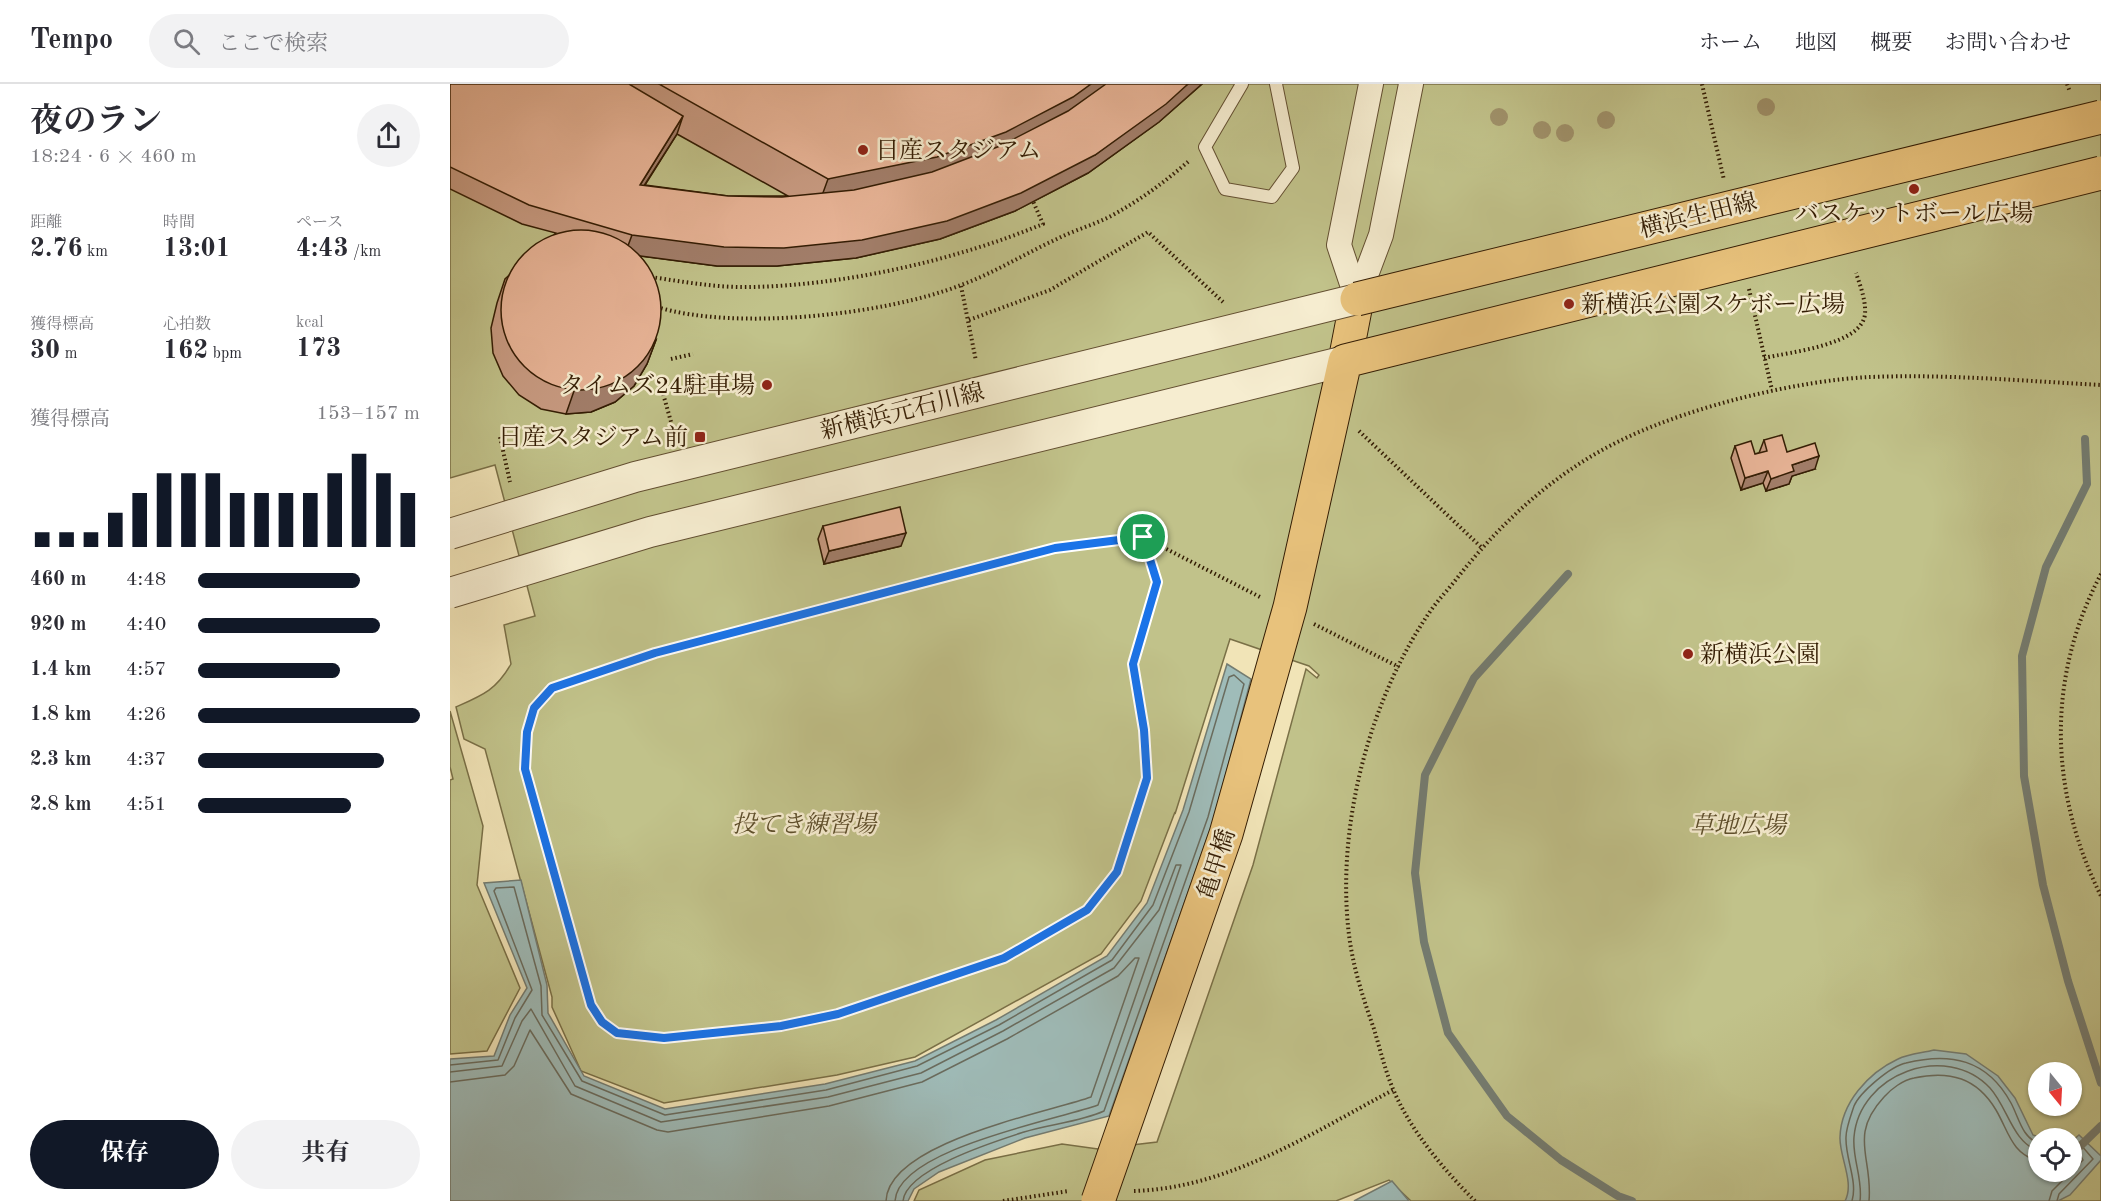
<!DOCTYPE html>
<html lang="ja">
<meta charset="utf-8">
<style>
:root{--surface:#fff;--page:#f2f2f3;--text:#2b2b33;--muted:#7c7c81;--line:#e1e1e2;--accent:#111827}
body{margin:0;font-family:"Old Standard TT","Noto Serif JP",serif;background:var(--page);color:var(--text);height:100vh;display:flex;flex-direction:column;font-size:22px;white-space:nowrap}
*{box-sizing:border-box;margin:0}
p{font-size:20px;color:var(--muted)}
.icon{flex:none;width:33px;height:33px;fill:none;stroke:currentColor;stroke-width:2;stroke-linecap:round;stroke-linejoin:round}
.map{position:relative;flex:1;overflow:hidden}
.sheet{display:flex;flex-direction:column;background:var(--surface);width:450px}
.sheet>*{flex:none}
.needle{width:39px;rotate:162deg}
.buttons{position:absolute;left:1578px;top:978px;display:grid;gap:12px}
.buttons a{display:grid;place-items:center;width:54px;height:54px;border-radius:50%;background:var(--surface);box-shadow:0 2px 4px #0004;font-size:30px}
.pin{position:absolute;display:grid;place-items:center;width:51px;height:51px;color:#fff;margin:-26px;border:3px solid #fff;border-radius:50%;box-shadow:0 2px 6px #0007}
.round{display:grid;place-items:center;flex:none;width:63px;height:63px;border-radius:32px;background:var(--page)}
.headline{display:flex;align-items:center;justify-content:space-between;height:102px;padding:0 30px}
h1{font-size:33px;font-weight:700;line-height:45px}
.stats{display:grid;grid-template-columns:repeat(3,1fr);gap:9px;height:102px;padding:6px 30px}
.stats div{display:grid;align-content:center}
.stats b{font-size:26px;font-weight:700}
.stats small{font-size:16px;font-weight:400}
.stats p{font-size:16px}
.chart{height:168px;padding:12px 30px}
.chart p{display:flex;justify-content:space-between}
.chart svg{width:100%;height:108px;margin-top:6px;stroke:var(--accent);stroke-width:6}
.button{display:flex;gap:12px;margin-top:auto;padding:12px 30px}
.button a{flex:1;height:69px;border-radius:36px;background:var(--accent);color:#fff;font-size:24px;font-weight:700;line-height:69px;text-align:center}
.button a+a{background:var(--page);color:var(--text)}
ul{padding:0 30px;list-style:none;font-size:20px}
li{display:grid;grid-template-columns:96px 72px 1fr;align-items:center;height:45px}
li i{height:15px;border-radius:8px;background:var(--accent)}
header{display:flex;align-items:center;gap:36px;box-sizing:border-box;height:84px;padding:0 30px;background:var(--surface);border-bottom:2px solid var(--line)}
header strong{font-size:28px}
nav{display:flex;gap:33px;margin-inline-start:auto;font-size:21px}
.search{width:420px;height:54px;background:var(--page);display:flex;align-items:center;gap:15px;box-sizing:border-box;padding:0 21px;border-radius:33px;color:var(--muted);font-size:22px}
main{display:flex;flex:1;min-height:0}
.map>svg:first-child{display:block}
.green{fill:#c1c28a;stroke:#7a7047;stroke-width:1.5;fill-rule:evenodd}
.water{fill:#9fbcb9;stroke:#747c71;stroke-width:1.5}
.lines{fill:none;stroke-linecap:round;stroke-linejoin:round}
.shore{stroke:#6a6c5e;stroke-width:1.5}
.stream{stroke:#747c71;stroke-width:8}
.service-casing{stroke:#634f31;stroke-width:14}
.minor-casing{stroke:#634f31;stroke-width:26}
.primary-casing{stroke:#341d04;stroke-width:35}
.path{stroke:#341d04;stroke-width:4;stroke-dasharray:1.5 3;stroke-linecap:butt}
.service{stroke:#f6edd0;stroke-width:12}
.minor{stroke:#f6edd0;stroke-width:24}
.primary{stroke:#e8c27c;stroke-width:33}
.tertiary-bridge-casing{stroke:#634f31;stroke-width:32;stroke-linecap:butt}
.primary-bridge-casing{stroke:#341d04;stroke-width:35;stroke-linecap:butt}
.tertiary-bridge{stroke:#f6edd0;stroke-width:30}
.primary-bridge{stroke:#e8c27c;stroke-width:33}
.tree{fill:#a0926b}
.wall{fill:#c89b82;stroke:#341d04;stroke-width:1.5;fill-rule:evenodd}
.shaded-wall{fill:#a27e6a;stroke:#341d04;stroke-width:1.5}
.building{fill:#e8b497;stroke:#341d04;stroke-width:1.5}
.route-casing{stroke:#fff;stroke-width:12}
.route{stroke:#1a73e8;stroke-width:8}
.poi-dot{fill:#8f2418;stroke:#f6edd0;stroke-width:2}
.labels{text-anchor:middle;stroke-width:5;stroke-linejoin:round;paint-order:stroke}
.poi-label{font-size:24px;fill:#341d04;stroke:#f6edd0;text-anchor:start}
.street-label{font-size:24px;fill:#341d04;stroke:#f6edd0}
.park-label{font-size:24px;font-style:italic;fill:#5e4f2c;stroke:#f6edd0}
</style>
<header>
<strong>Tempo</strong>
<div class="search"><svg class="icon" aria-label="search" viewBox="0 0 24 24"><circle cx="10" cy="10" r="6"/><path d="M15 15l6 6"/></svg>ここで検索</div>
<nav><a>ホーム</a><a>地図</a><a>概要</a><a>お問い合わせ</a></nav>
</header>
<main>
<section class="sheet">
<div class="headline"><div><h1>夜のラン</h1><p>18:24 · 6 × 460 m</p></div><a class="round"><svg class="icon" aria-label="share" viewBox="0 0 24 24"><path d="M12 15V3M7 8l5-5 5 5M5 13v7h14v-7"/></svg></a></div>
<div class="stats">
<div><p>距離</p><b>2.76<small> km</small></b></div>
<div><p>時間</p><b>13:01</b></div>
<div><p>ペース</p><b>4:43<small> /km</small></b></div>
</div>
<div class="stats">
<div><p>獲得標高</p><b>30<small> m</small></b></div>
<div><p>心拍数</p><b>162<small> bpm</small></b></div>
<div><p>kcal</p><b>173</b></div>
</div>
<div class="chart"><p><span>獲得標高</span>153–157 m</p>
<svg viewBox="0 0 160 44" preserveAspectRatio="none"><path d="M5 44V38M15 44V38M25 44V38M35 44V30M45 44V22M55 44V14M65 44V14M75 44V14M85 44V22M95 44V22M105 44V22M115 44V22M125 44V14M135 44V6M145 44V14M155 44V22"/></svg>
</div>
<ul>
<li><b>460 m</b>4:48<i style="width:73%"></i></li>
<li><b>920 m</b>4:40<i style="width:82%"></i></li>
<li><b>1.4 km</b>4:57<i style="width:64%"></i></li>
<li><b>1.8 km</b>4:26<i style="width:100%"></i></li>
<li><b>2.3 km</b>4:37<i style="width:84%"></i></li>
<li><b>2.8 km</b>4:51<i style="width:69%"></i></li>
</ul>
<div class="button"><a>保存</a><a>共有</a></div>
</section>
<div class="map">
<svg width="1651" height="1117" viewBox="0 0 1651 1117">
<rect width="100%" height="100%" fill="#f1e4b7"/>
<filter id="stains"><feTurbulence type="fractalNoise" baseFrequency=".00333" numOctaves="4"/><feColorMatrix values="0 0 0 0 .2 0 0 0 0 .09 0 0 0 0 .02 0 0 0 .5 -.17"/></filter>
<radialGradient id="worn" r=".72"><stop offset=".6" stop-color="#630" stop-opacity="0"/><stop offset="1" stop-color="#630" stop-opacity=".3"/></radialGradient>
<g class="green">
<path d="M0,0h1651v1117h-690l-22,-21 -53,21h-422l5,-11 66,-30 77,-16 36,5 59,-7 96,-277 53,-196 11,9 2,-3 -10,-9 -79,-27 -55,175v-2l-34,89 -40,53 -186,103 -78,18 -173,28 -83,-32 -29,-64v-10l-67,-248 -21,-10 -8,-32c27,-12 40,-17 55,-43l-7,-39 31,-9 -40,-151 -45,13zM1588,988h34v34h-34zM1588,1054h34v34h-34z"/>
<path d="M0,627l33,115 -6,59 43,103 -33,63 -37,3v-274l3,-1 -3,-12z"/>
</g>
<g class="water">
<path d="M777,580l24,15 -37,140 -105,297 -84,22 -86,34 -25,17 -6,12h-458v-142l44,-3 16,-41 17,-27 -43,-105 37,-3 26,105 1,28 36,63 81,33 160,-25 90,-23 81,-41 111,-64 40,-53 36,-93z"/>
<path d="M1484,966l32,4 32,22 17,22 18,37 9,3h-4v34h34v-31l7,-6 22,21v4l-31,35 -12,6h-213c10,-18 -6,-45 -5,-64 1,-34 28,-64 58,-78 10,-5 24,-6 36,-9z"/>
<path d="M942,1097l17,20h-55z"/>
</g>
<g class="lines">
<g class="shore">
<path d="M0,981l48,-5 17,-42 17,-28 -38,-99 2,-3 18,-1 27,99 1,29 40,66 83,34 161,-25 91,-24 82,-41 113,-65 41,-55 36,-93 40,-135 5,-2 10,9 -36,133 -104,294c-24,11 -55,13 -80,21 -28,9 -118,37 -121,69"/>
<path d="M0,988l52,-6 20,-45 9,-12 44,77 86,36 167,-25 93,-24 82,-42 111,-63 45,-58 17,-45h5l-83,240c-41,15 -200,44 -203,96"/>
<path d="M0,998l55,-7 9,-9 16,-36 41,64 86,36 11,2 161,-26 93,-24 85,-43 111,-63 17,-18h4l-48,139c-45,16 -203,45 -205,104"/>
<path d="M1402,1117c6,-20 -7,-43 -6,-64 0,-9 5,-22 8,-31 6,-14 37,-40 52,-43 44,-11 81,-4 105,40 8,15 11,34 27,40"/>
<path d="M1410,1117c3,-22 -8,-43 -6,-64 5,-63 92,-96 136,-49 18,20 22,53 48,63"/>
<path d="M1419,1117c4,-44 -21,-65 15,-104 7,-8 19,-17 30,-19 36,-8 63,0 82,32 13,22 15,43 42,51"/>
<path d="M1599,1117l3,-10 31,-31 -4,-7h-7"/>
<path d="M1607,1117l2,-7 34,-35 -12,-14 -9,1"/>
</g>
<g class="stream">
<path d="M1635,355l2,45 -41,83 -24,89 2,120 19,109 25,96 33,102"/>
<path d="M1118,490l-94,104 -49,97 -10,98 9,69 24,91 59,83 54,44 57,36 14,5"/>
<path d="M1622,1070l29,-28"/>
</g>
<defs>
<path id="service" d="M792,0l-37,63 20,42 47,8 21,-29 -17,-84"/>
<g id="minor">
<path d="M907,215l24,-64 30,-151"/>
<path d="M907,215l-18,-54 32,-161"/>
</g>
<path id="primary" d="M895,277l12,-62"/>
</defs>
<use href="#service" class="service-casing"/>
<use href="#minor" class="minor-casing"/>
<use href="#primary" class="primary-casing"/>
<g class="path">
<path d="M1252,0l22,96"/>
<path d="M1617,0l3,8"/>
<path d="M201,193c34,5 67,11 101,10 95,-2 204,-27 291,-63l-11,-25"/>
<path d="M511,202l15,75"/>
<path d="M1299,205l23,101"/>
<path d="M207,223c78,24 228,8 304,-22 33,-12 65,-32 98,-47 16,-8 34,-13 50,-21 30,-16 56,-35 81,-57"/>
<path d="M519,236l81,-30 98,-58 75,70"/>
<path d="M1314,274c26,-6 98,-13 101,-44 1,-14 -5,-29 -9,-41"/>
<path d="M221,275l22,-5"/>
<path d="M212,306l13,46"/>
<path d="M909,347l122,116"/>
<path d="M50,353l10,45"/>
<path d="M693,453l14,45 -24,82 11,66 3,49 -30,93 -30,38 -83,48 -166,56 -57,11 -117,13 -47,-5 -15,-11 -11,-17 -66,-236 2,-37 7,-24 18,-20 103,-35 400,-105 88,-11 119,61"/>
<path d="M1651,490c-55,104 -52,217 0,322"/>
<path d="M864,540l85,43"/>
<path d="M684,1107c95,-3 178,-58 259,-101"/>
<path d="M553,1117l66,-10"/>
<path d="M1025,1117c-31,-31 -65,-71 -82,-112 -8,-19 -13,-40 -19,-60 -11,-31 -21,-62 -25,-94 -13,-106 19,-231 78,-319 9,-14 21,-26 31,-39 46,-58 102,-109 170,-140 66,-31 171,-57 243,-60 76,-3 154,4 230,8"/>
</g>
<use href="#service" class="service"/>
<use href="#minor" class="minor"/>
<use href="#primary" class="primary"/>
<defs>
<g id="tertiary-bridge">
<path d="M0,450l185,-57 722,-178"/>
<path d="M0,509l200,-61 695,-171"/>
</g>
<g id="primary-bridge">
<path d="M907,215l744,-182"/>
<path d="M648,1117l128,-367 64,-227 55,-246 756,-188"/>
</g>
</defs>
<use href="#tertiary-bridge" class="tertiary-bridge-casing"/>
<use href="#primary-bridge" class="primary-bridge-casing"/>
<use href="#tertiary-bridge" class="tertiary-bridge"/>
<use href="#primary-bridge" class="primary-bridge"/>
</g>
<g class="tree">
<circle cx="1316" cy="23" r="9"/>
<circle cx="1049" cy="33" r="9"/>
<circle cx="1156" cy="36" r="9"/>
<circle cx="1092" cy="46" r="9"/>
<circle cx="1115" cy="49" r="9"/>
</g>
<g class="wall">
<path d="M0,0h752l-43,38 -71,51 -73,38 -75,28 -84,19 -79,8h-60l-77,-10 16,84 -9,24 -13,22 -19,16 -24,10 -25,2 -25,-5 -22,-14 -16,-19 -10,-23 -2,-25 6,-25 8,-24 51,-46 -34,-9 -72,-35zM227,50l111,62h-60l-83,-11z"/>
<path d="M1314,356l23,12 28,17 -23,7 -3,8 -23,7 -3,-8 -22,7 -10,-32 4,-12 20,8 4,-1z"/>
<path d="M373,442l78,20 -77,18 -6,-25z"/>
</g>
<g class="shaded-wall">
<path d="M641,0h35l-65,46 -245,82 12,-33z"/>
<path d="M738,0h14l-43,38 -71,51 -73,38 -75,28 -84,19 -79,8h-60l-92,-12 7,-19 463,-80z"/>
<path d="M233,32l-6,18 -44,69 7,-18z"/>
<path d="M206,256l-9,24 -13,22 -19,16 -24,10 -25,2 8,-23z"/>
<path d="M1369,372l-4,13 -23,7 -3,8 -23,7 5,-12 21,-14z"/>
<path d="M1318,387l-5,12 -22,7 4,-12z"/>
<path d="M456,449l-5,13 -77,18 5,-13z"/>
</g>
<g class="building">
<path d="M0,0h179l54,32 -43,69 88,11 54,1 72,-7 78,-18 68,-26 68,-35 38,-27h82l-22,20 -71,51 -74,38 -74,28 -85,19 -78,8 -60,-1 -92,-12 -103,-30 -79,-38z"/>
<path d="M209,0h432l-18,13 -67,35 -69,25 -109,22z"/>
<circle cx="131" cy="226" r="80"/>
<path d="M1332,351l5,17 28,-9 4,13 -27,9 2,6 -23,8 -3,-8 -23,7 -10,-32 16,-5 4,13 12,-3 -3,-11z"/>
<path d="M450,423l6,26 -77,18 -6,-25z"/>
</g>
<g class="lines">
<defs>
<path id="route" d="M693,453l14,45 -24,82 11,66 3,48 -30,94 -30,38 -83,48 -166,56 -57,12 -117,12 -47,-5 -15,-11 -11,-17 -66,-236 2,-37 7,-24 18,-20 103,-35 400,-105z"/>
</defs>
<use href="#route" class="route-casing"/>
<use href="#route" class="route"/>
</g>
<g class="poi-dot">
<circle cx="413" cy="66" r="6"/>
<circle cx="1464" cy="105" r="6"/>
<circle cx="1119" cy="220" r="6"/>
<circle cx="317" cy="301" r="6"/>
<rect x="244" y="347" width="12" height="12" rx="3"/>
<circle cx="1238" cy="570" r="6"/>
</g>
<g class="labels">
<g class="poi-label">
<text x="425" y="74">日産スタジアム</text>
<text x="1464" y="137" text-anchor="middle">バスケットボール広場</text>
<text x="1131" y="228">新横浜公園スケボー広場</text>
<text x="305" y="309" text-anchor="end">タイムズ24駐車場</text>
<text x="238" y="361" text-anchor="end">日産スタジアム前</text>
<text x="1250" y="578">新横浜公園</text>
</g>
<g class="street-label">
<text transform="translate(1248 131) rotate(-14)" y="8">横浜生田線</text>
<text transform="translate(452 327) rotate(-14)" y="8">新横浜元石川線</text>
<text transform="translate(766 780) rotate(-72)" y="8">亀甲橋</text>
</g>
<g class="park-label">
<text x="354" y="748">投てき練習場</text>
<text x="1288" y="749">草地広場</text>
</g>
</g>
<rect width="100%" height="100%" filter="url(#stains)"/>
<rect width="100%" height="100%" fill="url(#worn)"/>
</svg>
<div class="buttons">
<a><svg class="needle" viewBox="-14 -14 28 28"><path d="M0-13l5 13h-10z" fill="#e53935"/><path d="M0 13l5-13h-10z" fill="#7c7c81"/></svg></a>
<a><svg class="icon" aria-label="locate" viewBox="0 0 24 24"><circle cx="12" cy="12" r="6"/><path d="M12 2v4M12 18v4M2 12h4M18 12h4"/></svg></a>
</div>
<div class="pin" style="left:693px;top:453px;background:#1e9e55"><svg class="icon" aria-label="arrive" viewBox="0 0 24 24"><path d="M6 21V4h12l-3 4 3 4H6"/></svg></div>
</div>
</main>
